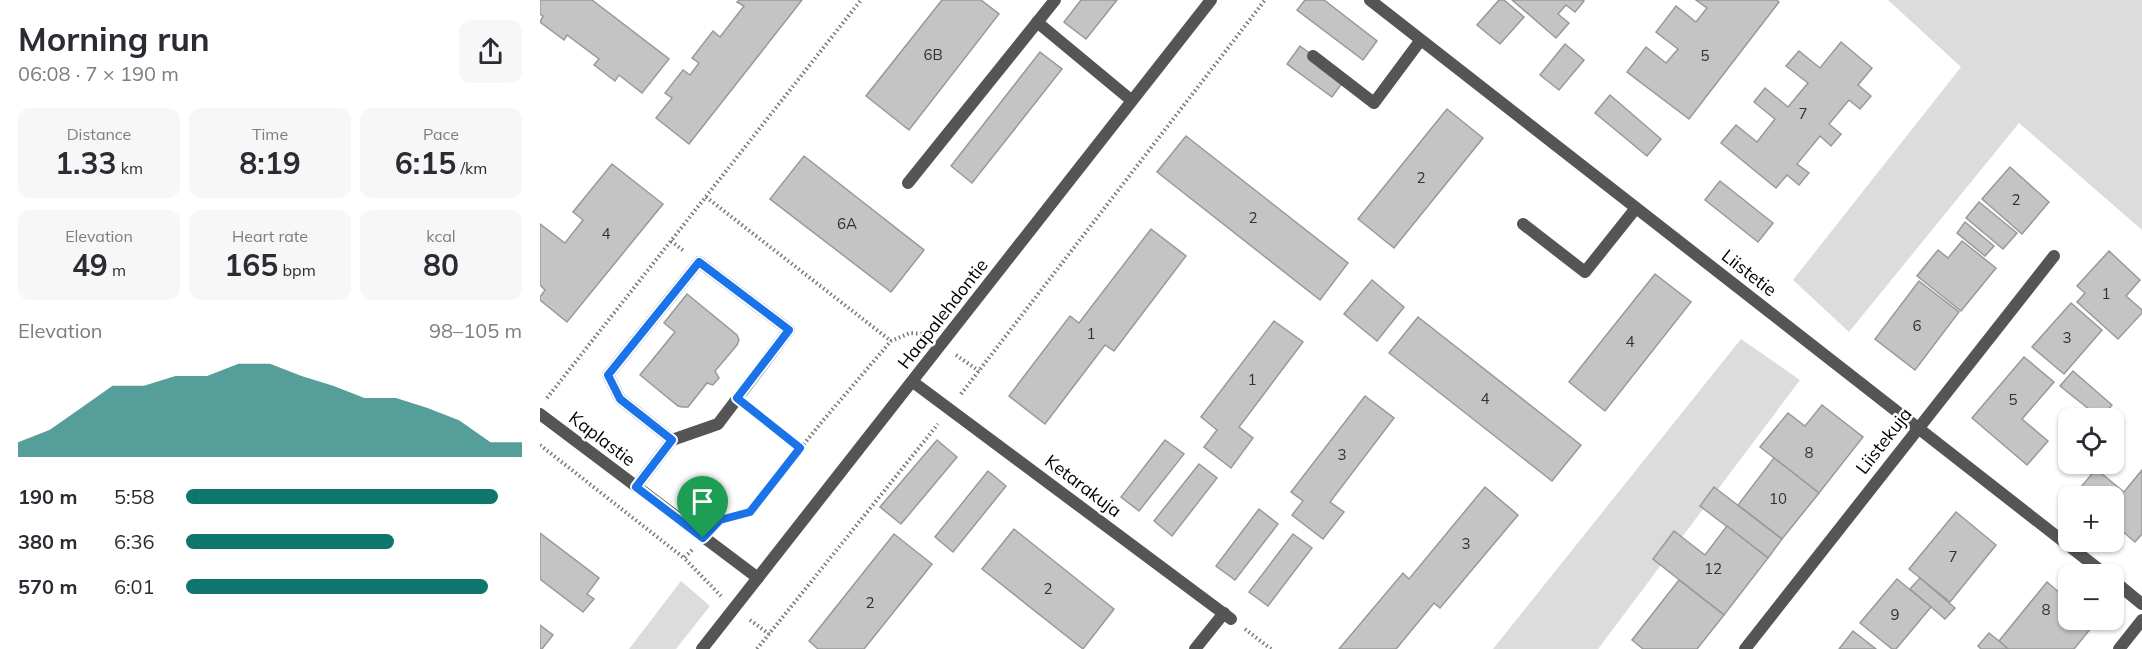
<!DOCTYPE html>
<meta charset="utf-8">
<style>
:root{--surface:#fff;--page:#f7f7f7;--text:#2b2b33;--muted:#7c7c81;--accent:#0f766e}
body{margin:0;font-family:Mulish,sans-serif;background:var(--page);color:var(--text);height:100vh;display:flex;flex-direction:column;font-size:22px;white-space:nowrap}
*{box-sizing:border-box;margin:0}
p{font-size:20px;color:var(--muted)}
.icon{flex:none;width:33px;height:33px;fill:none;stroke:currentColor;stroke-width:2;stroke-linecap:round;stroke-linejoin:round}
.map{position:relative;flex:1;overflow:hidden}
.side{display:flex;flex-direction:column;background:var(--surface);width:540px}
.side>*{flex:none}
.controls{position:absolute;left:1518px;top:408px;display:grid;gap:12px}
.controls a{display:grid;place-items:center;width:66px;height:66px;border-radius:12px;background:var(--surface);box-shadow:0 2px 4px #0004;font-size:30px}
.pin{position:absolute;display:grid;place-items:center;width:51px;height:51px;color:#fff;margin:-62px -26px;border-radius:50% 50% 50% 0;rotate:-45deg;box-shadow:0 0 6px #0007}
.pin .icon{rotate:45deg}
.round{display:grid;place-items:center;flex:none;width:63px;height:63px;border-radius:12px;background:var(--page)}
.overview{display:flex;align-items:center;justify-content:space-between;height:102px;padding:0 18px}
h1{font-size:33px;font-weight:700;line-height:45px}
.stats{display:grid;grid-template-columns:repeat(3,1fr);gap:9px;height:102px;padding:6px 18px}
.stats div{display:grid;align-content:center;border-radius:12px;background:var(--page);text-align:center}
.stats b{font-size:30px;font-weight:700}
.stats small{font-size:16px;font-weight:400}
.stats p{font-size:16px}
.chart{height:168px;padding:12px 18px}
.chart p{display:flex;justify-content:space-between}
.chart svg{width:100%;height:108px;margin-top:6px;fill:var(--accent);opacity:.7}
ul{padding:0 18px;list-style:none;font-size:20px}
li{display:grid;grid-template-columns:96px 72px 1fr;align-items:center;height:45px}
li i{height:15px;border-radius:8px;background:var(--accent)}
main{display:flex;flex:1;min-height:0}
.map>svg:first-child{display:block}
.green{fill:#dcdcdc}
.building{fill:#c4c4c4;stroke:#999;stroke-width:1.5}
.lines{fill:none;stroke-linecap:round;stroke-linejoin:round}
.path{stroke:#777;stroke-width:4;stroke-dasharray:1.5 3;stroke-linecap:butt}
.service{stroke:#555;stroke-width:12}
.minor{stroke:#555;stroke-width:12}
.tertiary{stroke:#555;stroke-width:12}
.route-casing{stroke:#fff;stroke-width:12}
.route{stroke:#1a73e8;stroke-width:8}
.labels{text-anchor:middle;stroke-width:5;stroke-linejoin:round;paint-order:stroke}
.number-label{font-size:15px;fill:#313131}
.street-label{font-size:18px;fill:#000;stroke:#fff}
</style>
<main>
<section class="side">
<div class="overview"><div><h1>Morning run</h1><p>06:08 · 7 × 190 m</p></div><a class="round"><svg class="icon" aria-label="share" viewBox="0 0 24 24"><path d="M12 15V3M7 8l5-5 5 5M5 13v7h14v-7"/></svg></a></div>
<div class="stats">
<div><p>Distance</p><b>1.33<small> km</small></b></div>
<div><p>Time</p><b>8:19</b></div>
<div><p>Pace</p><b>6:15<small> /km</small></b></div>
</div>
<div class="stats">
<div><p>Elevation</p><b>49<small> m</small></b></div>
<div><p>Heart rate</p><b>165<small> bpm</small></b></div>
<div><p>kcal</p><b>80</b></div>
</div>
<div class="chart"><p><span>Elevation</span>98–105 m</p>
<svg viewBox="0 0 160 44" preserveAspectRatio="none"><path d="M0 44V38L10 33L20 24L30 15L40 15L50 11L60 11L70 6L80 6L90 11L100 15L110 20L120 20L130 24L140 29L150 38L160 38V44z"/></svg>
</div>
<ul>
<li><b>190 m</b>5:58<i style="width:93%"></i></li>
<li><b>380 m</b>6:36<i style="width:62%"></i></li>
<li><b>570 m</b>6:01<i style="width:90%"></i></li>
</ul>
</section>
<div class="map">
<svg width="1602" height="649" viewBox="0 0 1602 649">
<rect width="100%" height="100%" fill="#fff"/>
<g class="green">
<path d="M1348,0h254v230l-123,-107 -170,209 -56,-52 168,-213z"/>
<path d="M1201,339l59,41 -202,269h-105z"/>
<path d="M141,581l29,25 -34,43h-47z"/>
</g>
<g class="building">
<path d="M0,0h52l77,59 -27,34 -23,-18 -4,6 -21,-16 5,-6 -32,-24 -3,5 -24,-18 3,-6 -3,-2z"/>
<path d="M199,0h63l-113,144 -33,-26 16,-20 -7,-5 18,-23 7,5 9,-12 -7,-5 21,-27 7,6 24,-31 -7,-4z"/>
<path d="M402,0h39l18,14 -90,116 -43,-34z"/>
<path d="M541,0h36l-31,39 -22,-17z"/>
<path d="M765,0h19l53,41 -14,19 -66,-50z"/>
<path d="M959,0h5l20,17 -24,27 -23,-19z"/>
<path d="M972,0h71l1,1 -9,11 -9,-7 -8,9 11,9 -13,15z"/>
<path d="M1156,0h81l2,2 -90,117 -62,-47 19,-25 20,16 12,-14 -22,-17 20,-26 20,16 11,-14z"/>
<path d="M1301,42l31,26 -14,17 13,11 -11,13 -11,-9 -20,24 12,10 -10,12 -11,-10 -23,28 12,9 -10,12 -12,-10 -11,13 -55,-45 15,-18 21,17 18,-23 -21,-17 11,-14 23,19 20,-24 -22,-17 13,-15 21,17z"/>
<path d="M1025,44l19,16 -25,30 -19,-15z"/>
<path d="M760,46l45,33 -13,18 -45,-33z"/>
<path d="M500,52l22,17 -90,114 -21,-17z"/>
<path d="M1070,95l51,44 -14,17 -52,-43z"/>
<path d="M907,109l36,29 -89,110 -36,-29z"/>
<path d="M646,136l162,127 -28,37 -163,-128z"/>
<path d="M264,156l120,94 -33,42 -121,-93z"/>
<path d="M72,164l51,40 -96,118 -27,-22v-3l5,-7 -5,-5v-61l25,19 18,-23 -10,-8z"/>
<path d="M1470,167l39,35 -27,32 -40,-35z"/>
<path d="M1180,181l53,42 -15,19 -53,-42z"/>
<path d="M1439,202l38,31 -14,16 -37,-31z"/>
<path d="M1425,222l29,24 -9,10 -28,-23z"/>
<path d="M611,229l35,27 -72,95 -9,-6 -60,79 -36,-28 61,-80 9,7z"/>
<path d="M1422,241l34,27 -35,43 -44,-35 21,-26 10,8z"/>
<path d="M1569,251l31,29 -14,16 16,14v3l-24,26 -41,-37 8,-9 -8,-7z"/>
<path d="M1115,274l36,28 -86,109 -36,-29z"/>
<path d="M832,280l32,27 -27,34 -33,-27z"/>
<path d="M1379,281l40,31 -44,58 -40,-31z"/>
<path d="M147,294l50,41 2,5 -2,5 -22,26 4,7 -6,7 -6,-2 -19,24h-6l-4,-1 -38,-31 35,-43 -11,-9z"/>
<path d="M1531,303l31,27 -38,44 -32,-27z"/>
<path d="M878,317l163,128 -29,36 -163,-128z"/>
<path d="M734,321l29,21 -64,85 14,11 -22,30 -27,-21 13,-17 -16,-13z"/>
<path d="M1484,357l30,25 -32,37 26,22 -21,24 -55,-47z"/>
<path d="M1533,371l39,34 -12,13 -40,-32z"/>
<path d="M825,396l29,22 -64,84 14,10 -21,27 -31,-24 11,-14 -12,-9z"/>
<path d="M1282,405l41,32 -44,56 -59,-46 28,-34 17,13z"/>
<path d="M397,440l20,17 -56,67 -21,-17z"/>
<path d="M625,440l19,14 -45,57 -18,-14z"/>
<path d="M1234,458l45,35 -37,46 -44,-34z"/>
<path d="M659,464l18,14 -45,58 -18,-15z"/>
<path d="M1556,469l28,23 18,-22v64l-7,8 -21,-18v-28h-34l-4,-3z"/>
<path d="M448,471l18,15 -53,66 -18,-15z"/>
<path d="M945,487l33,28 -78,93 -6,-5 -38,46h-57l64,-76 6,6z"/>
<path d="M1174,487l68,52 -14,19 -68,-52z"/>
<path d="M719,509l19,15 -43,56 -19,-14z"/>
<path d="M1416,512l40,33 -46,57 -41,-33z"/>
<path d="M1187,526l41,32 -44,57 -71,-56 21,-28 31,24z"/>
<path d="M474,529l100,80 -31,40 -101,-80z"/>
<path d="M0,533l59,45 -12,16 7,5 -11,13 -43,-33z"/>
<path d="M354,534l38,30 -68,85h-46l-9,-8z"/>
<path d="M753,534l19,14 -44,58 -19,-14z"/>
<path d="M1380,578l35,30 -10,11 -35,-30z"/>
<path d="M1357,579l34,28 -35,42h-4l-32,-26z"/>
<path d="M1139,580l45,35 -27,34h-54l-11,-9z"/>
<path d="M1507,582l21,18v20h25l3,2 -22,27h-66l-9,-8z"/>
<path d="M0,625l13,10 -11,14h-2z"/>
<path d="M1313,631l23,18h-37z"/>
<path d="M1449,633l10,8 9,8h-27l-3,-3z"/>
</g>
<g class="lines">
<g class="path">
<path d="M166,197l185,144"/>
<path d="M131,241l14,11"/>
<path d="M416,355l23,16"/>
<path d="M421,394l304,-394"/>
<path d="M7,398l314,-398"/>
<path d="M212,410l48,39"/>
<path d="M0,445l144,113"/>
<path d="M177,523l3,-3 30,-8 70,-88 71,-83 19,-8 15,1"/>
<path d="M152,550l-8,8 37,38"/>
<path d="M210,620l19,14"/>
<path d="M705,629l26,20"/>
<path d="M217,649l181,-225"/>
</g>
<g class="service">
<path d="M497,22l94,78"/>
<path d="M773,56l61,47 46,-62"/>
<path d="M368,183l147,-183"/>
<path d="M983,224l62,48 51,-64"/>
<path d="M96,487l36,-47 46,-16 71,-94 -90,-68 -91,113 12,24 52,41"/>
<path d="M655,649l29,-36"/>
</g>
<g class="minor">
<path d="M830,0l735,574"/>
<path d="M373,382l318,237"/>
<path d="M0,414l218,164"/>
<path d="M1574,581l28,23"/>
<path d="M1205,649l309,-393"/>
<path d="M1579,649l23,-29"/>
</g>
<path class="tertiary" d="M162,649l509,-649"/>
</g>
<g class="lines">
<defs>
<path id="route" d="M159,262l90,68 -52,68 63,50 -50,64 -30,8 -17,18 -67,-51 36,-47 -52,-41 -12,-24z"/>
</defs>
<use href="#route" class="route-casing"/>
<use href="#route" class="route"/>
</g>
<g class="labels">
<g class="number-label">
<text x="393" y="60">6B</text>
<text x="1165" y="61">5</text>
<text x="1263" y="119">7</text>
<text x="881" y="183">2</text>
<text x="1476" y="205">2</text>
<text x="713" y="223">2</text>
<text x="307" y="229">6A</text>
<text x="66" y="239">4</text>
<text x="1566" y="299">1</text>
<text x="1377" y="331">6</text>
<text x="551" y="339">1</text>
<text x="1527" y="343">3</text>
<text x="1090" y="347">4</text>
<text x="712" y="385">1</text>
<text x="945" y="404">4</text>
<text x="1473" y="405">5</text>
<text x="1269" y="458">8</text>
<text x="802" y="460">3</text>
<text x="1238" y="504">10</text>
<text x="926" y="549">3</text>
<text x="1413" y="562">7</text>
<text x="1173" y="574">12</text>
<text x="508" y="594">2</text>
<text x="330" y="608">2</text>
<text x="1506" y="615">8</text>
<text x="1355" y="620">9</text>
</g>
<g class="street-label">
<text transform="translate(1209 273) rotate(38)" y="6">Liistetie</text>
<text transform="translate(403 314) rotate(-52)" y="6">Haapalehdontie</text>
<text transform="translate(62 439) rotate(37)" y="6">Kaplastie</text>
<text transform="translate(1344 441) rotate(-52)" y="6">Liistekuja</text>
<text transform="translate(543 486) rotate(37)" y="6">Ketarakuja</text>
</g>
</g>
</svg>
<div class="controls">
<a><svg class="icon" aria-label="locate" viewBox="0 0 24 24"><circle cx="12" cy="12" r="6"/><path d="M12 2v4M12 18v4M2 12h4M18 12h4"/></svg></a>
<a>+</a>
<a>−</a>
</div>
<div class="pin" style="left:163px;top:538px;background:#1e9e55"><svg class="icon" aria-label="arrive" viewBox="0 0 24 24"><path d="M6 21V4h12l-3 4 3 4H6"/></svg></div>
</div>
</main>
